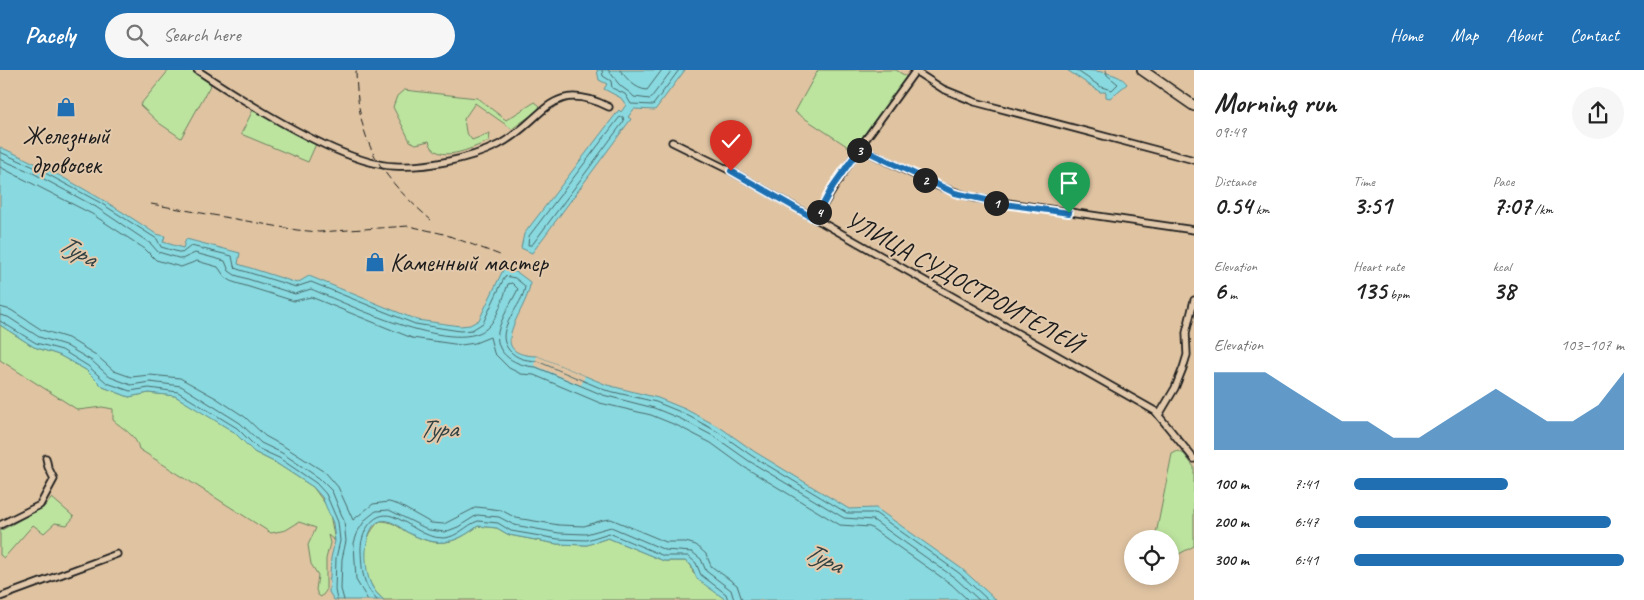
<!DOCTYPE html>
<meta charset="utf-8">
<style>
:root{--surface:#fff;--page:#f6f6f6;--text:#222;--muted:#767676;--accent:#1f6fb2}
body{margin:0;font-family:Caveat,sans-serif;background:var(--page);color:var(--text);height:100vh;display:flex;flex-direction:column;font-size:19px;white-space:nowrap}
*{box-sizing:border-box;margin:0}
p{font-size:16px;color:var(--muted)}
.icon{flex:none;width:28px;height:28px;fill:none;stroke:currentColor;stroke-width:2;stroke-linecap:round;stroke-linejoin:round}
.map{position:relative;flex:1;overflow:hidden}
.panel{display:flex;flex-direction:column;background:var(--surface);width:450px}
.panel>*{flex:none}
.buttons{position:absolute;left:1124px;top:460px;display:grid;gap:10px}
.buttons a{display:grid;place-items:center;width:55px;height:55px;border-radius:50%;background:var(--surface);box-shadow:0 2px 8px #0003;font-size:25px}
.pin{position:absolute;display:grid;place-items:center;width:42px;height:42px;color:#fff;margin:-51px -21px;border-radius:50% 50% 50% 0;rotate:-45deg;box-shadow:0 0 5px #0007}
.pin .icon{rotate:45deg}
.km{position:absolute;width:25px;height:25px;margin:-12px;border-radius:50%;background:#222;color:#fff;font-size:14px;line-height:25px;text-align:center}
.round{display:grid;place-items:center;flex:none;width:52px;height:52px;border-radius:26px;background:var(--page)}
.headline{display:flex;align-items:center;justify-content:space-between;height:85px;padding:0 20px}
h1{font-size:28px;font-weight:800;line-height:38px}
.figures{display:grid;grid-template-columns:repeat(3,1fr);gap:8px;height:85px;padding:5px 20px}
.figures div{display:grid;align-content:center}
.figures b{font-size:25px;font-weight:800}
.figures small{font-size:14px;font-weight:400}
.figures p{font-size:14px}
.chart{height:140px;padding:10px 20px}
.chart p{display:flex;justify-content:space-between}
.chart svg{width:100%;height:90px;margin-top:5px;fill:var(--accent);opacity:.7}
ul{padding:0 20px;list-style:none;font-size:16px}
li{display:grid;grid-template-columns:80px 60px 1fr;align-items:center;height:38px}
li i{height:12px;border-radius:6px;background:var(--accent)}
header{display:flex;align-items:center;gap:30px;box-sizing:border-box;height:70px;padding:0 25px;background:var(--accent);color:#fff}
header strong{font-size:24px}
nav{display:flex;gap:28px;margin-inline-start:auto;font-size:18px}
.search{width:350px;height:45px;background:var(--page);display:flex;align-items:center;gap:12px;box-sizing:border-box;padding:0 18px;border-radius:28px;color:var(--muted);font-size:19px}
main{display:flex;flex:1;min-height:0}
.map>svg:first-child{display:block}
.green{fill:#bde49f;stroke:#6c805e}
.water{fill:#89dae0;stroke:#5d8e92}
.pier{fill:#e0c4a2}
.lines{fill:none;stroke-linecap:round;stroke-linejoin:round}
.shore{stroke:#48686a;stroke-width:1}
.street-casing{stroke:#1c1c1c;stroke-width:9}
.secondary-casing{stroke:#1c1c1c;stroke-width:12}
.street{stroke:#e3c9ab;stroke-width:5.5}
.secondary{stroke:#e3c9ab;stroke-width:9}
.rail{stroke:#1c1c1c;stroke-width:1;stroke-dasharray:8 4;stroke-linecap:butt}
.route-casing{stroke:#fff;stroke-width:10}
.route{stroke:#1f6fb2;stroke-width:6}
.labels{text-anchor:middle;stroke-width:4;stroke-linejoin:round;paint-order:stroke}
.poi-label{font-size:25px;fill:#1c1c1c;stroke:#e3c9ab}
.street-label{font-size:25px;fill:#1c1c1c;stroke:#e3c9ab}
.water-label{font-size:26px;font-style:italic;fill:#324243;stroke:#e3c9ab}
</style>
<header>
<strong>Pacely</strong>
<div class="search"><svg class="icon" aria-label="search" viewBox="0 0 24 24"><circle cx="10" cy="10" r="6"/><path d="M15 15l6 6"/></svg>Search here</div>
<nav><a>Home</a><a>Map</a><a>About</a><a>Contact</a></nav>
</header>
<main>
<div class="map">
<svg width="1194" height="530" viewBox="0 0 1194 530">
<rect width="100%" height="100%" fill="#e0c4a2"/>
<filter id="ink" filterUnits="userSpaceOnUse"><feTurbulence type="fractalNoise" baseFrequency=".02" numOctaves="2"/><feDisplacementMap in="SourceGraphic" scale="10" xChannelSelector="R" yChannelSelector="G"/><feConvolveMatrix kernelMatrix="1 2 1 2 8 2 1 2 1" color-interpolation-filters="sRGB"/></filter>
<g filter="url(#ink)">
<g class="green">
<path d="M169,0h22l20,14 -30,54 -22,-15 -19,-18z"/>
<path d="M818,0h78l11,7 -54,73 -58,-38z"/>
<path d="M404,20l73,8 29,22 29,-18 5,4 -3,5 -25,18 -37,-26 -11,16 2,13 6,8 18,-7 -1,8c-17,7 -53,25 -60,0l-13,3 -6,-3 -17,-34 4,-11z"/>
<path d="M254,38l62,36 -8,18 -67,-28z"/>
<path d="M0,255l34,22 25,8 27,15 17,17 26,10 20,-4 26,3 31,18 28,18 20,20 22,11 37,24 16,22 6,32 -7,-6 2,8 -4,16v32l-5,6 -3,-2 -2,-5 2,-15 -7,-11 -3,-19 8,-17 -17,-6 -13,8 -15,3 -132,-84c-2,-13 -17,-21 -26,-29v-11l-11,-2 -24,3 -78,-50z"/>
<path d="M1178,381l6,3 10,13v79l-17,9h-7v-16h-13l-1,-5 16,-80z"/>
<path d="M52,428l22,19 -7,8 -12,-2 -11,10 -11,-8 -29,33 -4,-3v-24l45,-25z"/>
<path d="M380,451c11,0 16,4 25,10 29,16 46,16 73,-5l19,2 12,7 48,9 30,1 21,-7 56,23h21l6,4 2,8 33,27h-342c-23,-17 -27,-60 -4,-79z"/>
</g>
<g class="water">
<path d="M597,0h88l-30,40 -21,-1 -6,8 3,2 -99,134 -11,-5 3,-14 95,-124 2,2 5,-7 -5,-7 -17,-9 3,-5 -8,-4z"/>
<path d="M1067,0c17,0 51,0 60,14l-17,14 -4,-1v-5h-6z"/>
<path d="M0,77c55,24 106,53 156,87l9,2 -2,6 20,6 3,-9 54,14 -2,11 59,19 12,-7 108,44 43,6 10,-1 9,-5 25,-52 14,5 12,9c1,25 -50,73 7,74l70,29 51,13 27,11 36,19 34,24 94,57 27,-1 86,61 34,31h-270l-29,-21 -6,-14 -6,-4h-21l-56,-23 -21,7 -30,-1 -48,-9 -12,-7 -19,-2c-26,20 -42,21 -71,6 -5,-3 -10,-8 -16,-10 -22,-9 -26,24 -25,38 1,17 4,29 18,40h-50l-5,-8 2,-34 4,-17 -2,-18 -11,-26 -9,-10 -37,-24 -22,-11 -20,-20 -59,-36 -26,-3 -20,4 -26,-10 -17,-17 -27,-15 -25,-8 -34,-22z"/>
</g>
<path class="pier" d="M537,286l48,20 -4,9 -47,-20z"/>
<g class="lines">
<g class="shore">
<path d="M602,0l1,6 8,5 1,7 13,6 6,10 22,1 26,-35"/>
<path d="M608,0c4,4 6,8 10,13 4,6 12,8 16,14l16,2 22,-29"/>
<path d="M620,0c7,9 15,19 27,20l15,-20"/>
<path d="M1076,0l25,17 11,3 6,-6 -11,-9 -1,-5"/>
<path d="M623,47l1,4 -92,124h-4l1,-9 90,-118z"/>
<path d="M0,82l34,15 65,35 58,37 4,8 21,6 9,-7 41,10 2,10 3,3 59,18 15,-5 104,42 45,7 12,-1 11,-7 22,-47 10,2 10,8c-1,20 -33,43 -16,64 8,9 16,10 28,11l68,29 51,12 27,11 35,19 34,24 95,57h28l84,60 29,27"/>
<path d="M0,89l31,13 65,35 55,37 7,8 24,7 13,-6 30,8 4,10 6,4 60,19 16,-5c36,15 142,66 175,40 12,-10 17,-31 22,-45l4,-1 6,6c-6,13 -17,29 -20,43 -4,23 19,34 38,35l67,28 51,13 27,11 34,18 34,24 95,57 29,2 82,58 24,22"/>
<path d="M0,97l92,47 53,35 11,11 25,7 16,-6 21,6 7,10 8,5 61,19 17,-4 101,41 49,7 14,-2 15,-6 4,16 15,15 12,6 13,1 66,28 51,12 27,11 33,17 33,24 96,58 30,2 81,57 17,16"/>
<path d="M0,237l11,3 31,20 26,8 28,17 18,16 17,6 19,-2 30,3 36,20 29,19 20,19 20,11 41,26 12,14 15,33 20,-16 16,-2 10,3 32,18 13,1 33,-17 24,3 15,8 43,7 25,1 19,-6 8,-1 55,23h20l10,3 10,9 5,12 26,19 5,15"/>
<path d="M0,245l8,2 31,20 26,8 27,16 18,16 21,8 19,-3 31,4 59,37 21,20 21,10 37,25 13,13 12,30 2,20 -4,18 -1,30 3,11"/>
<path d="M0,251l36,22 26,7 26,16 19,17 23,8 19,-3 29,4 59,36 20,20 22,10 37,25 10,11 12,28 2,19 -4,17 -1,32 2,10"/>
<path d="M368,530l-12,-20 -2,-37 4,-12 8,-12 10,-8 13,-1 40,20 16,2 13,-5 19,-12 22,2 15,8 45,8 27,1 25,-7 54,23 27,2 9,7 5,12 25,19 3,10"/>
<path d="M377,530c-15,-16 -15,-29 -16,-49 -1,-16 11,-41 31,-35 19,7 30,22 52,22 14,-1 22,-13 34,-17l20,2 13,8 47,8 29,1 22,-7 55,23h24l8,7 5,12 25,19 2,6"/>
</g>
<defs>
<g id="street">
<path d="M197,0c45,30 145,94 197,96 31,2 76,-7 104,-21 46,-23 50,-68 111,-38"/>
<path d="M915,1l28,18 32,13 219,58"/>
<path d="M672,72l59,29 424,240 39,48"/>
<path d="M860,78l75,37 39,13 220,32"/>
<path d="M815,149l40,-65 61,-84"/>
<path d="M1159,345l16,-27 8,-20 4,-13 -1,-22 8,-33"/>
<path d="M0,455l40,-20 14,-26 -6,-12 -2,-9"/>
<path d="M0,527l117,-43"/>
</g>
<path id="secondary" d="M1142,0l52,36"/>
</defs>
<use href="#street" class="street-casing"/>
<use href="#secondary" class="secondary-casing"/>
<use href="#street" class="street"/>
<use href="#secondary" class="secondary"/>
<g class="rail">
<path d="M356,1c2,72 22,103 75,149"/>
<path d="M151,134l146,26 22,2 90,-6 35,8 56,21"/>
</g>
</g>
</g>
<g class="lines" filter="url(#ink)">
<defs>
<path id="route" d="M731,101l84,48 18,-33 27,-38 95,45 49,11 65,9"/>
</defs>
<use href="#route" class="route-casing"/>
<use href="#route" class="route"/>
</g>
<defs>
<symbol id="shop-bare" viewBox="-9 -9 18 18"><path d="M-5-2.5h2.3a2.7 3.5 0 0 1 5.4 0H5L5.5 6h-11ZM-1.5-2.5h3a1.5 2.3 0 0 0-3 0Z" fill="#1f6fb2" stroke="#e3c9ab" stroke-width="2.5" paint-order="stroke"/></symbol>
</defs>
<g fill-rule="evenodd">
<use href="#shop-bare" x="52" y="23" width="28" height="28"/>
<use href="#shop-bare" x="361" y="178" width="28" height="28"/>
</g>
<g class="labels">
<g class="poi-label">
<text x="66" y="74">Железный<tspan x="66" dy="29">дровосек</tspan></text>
<text x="390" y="201" text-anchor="start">Каменный мастер</text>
</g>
<g class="street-label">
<text transform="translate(964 211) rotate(29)" y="9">УЛИЦА СУДОСТРОИТЕЛЕЙ</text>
</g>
<g class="water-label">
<text transform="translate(78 180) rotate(28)" y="9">Тура</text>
<text x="438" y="367">Тура</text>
<text transform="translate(824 487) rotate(26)" y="9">Тура</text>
</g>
</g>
</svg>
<div class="buttons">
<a><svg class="icon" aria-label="locate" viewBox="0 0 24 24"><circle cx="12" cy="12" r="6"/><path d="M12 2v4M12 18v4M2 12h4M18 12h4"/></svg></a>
</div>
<div class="pin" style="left:1069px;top:143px;background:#1e9e55"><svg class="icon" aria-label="arrive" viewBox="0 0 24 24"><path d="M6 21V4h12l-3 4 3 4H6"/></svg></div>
<div class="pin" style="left:731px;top:101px;background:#d93025"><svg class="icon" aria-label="check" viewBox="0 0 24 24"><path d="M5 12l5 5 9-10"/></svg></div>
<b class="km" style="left:996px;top:133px">1</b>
<b class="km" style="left:925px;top:110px">2</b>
<b class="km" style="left:859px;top:80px">3</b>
<b class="km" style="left:819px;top:142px">4</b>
</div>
<section class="panel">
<div class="headline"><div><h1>Morning run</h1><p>09:49</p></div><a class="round"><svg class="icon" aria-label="share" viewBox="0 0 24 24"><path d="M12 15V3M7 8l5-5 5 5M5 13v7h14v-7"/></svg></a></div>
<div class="figures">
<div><p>Distance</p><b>0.54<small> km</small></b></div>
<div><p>Time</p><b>3:51</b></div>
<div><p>Pace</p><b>7:07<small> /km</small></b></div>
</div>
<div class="figures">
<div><p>Elevation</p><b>6<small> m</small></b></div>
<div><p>Heart rate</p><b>135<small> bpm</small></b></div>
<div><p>kcal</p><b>38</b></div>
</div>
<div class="chart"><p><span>Elevation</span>103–107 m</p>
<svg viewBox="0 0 160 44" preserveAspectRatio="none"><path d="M0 44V6L10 6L20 6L30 14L40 22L50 30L60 30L70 38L80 38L90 30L100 22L110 14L120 22L130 30L140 30L150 22L160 6V44z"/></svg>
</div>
<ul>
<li><b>100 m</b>7:41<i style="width:57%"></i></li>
<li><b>200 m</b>6:47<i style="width:95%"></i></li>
<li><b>300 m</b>6:41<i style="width:100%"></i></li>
</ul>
</section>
</main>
